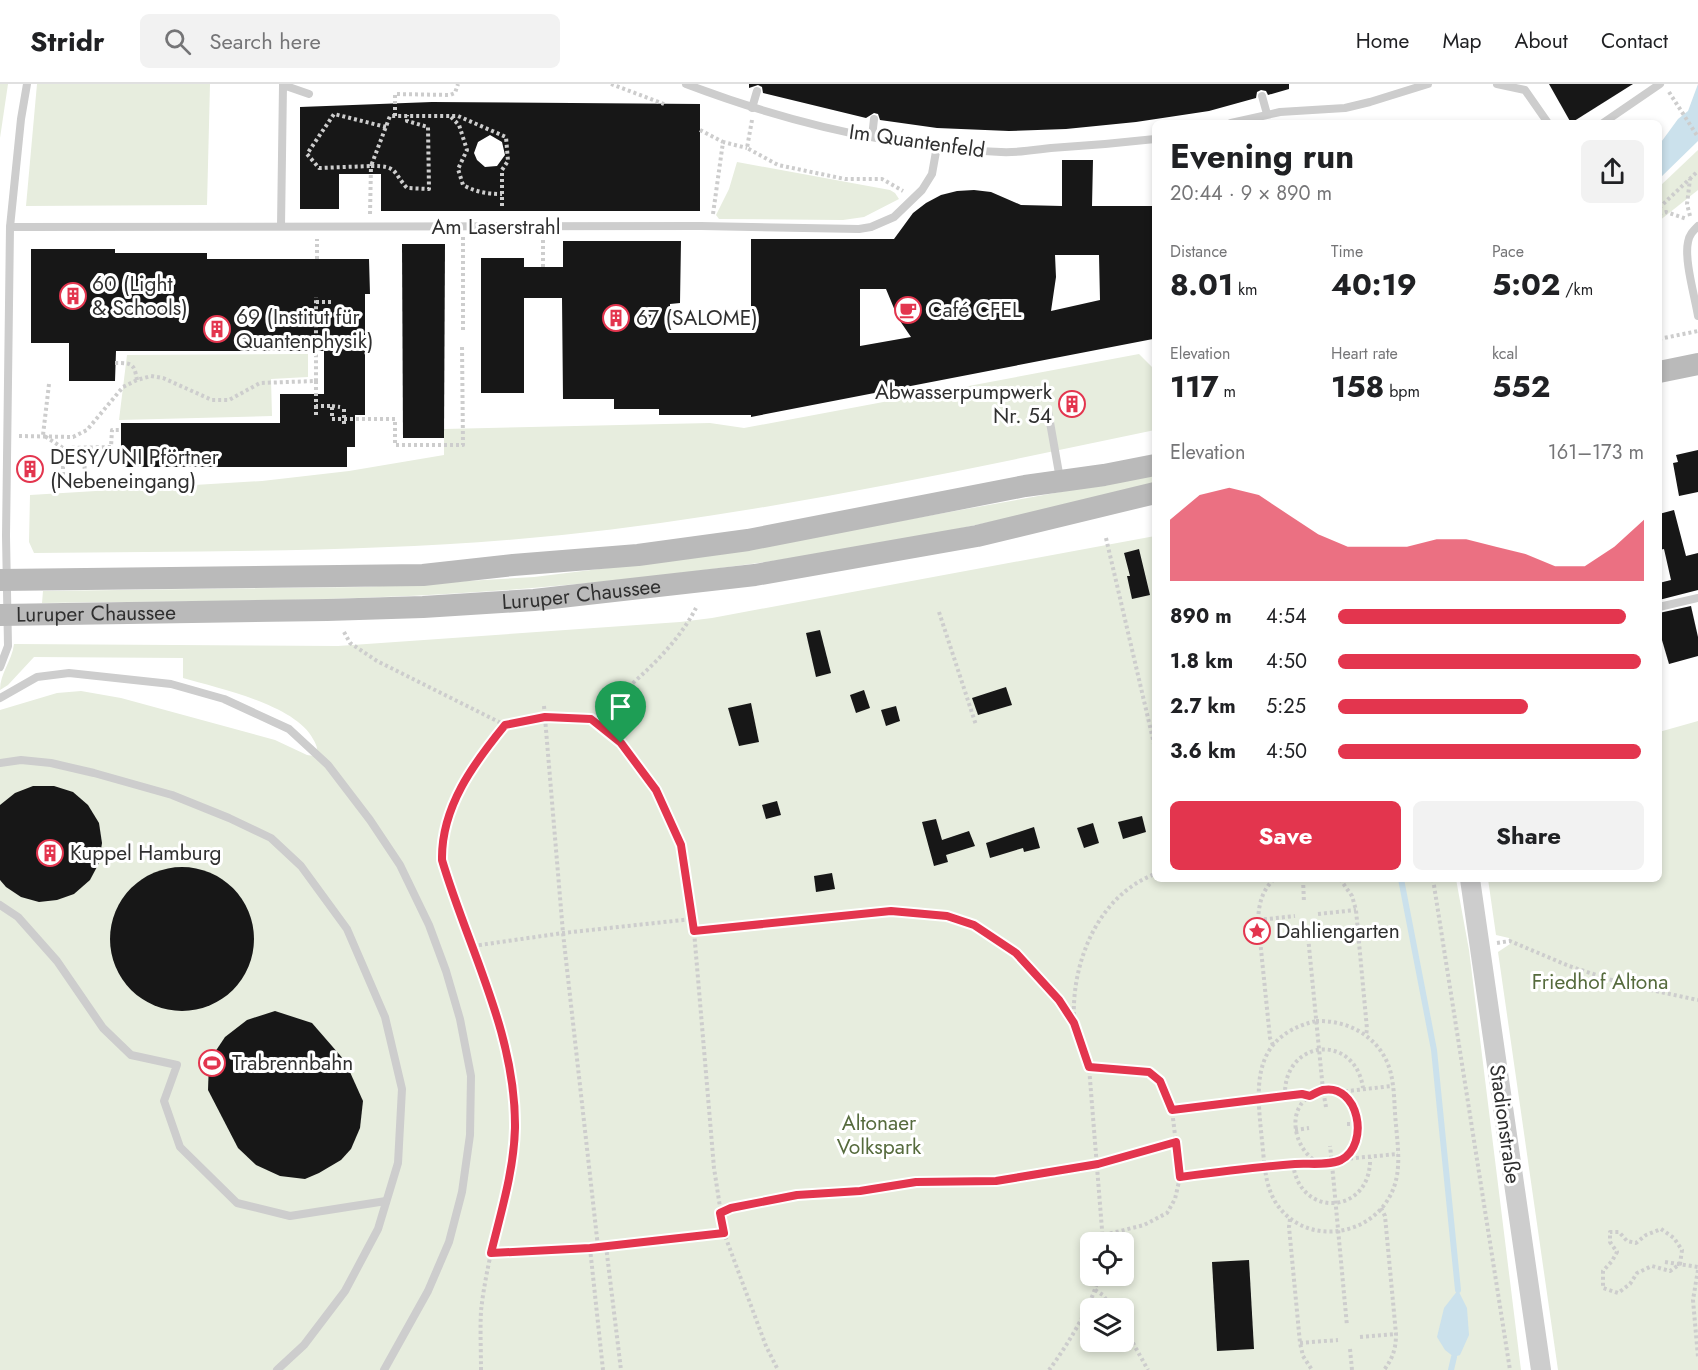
<!DOCTYPE html>
<meta charset="utf-8">
<style>
:root{--surface:#fff;--page:#f2f2f2;--text:#202124;--muted:#757577;--line:#e0e0e0;--accent:#e3354e}
body{margin:0;font-family:Jost,sans-serif;background:var(--page);color:var(--text);height:100vh;display:flex;flex-direction:column;font-size:22px;white-space:nowrap}
*{box-sizing:border-box;margin:0}
p{font-size:20px;color:var(--muted)}
.icon{flex:none;width:33px;height:33px;fill:none;stroke:currentColor;stroke-width:2;stroke-linecap:round;stroke-linejoin:round}
.map{position:relative;flex:1;overflow:hidden}
.side{position:absolute;left:1152px;top:36px;width:510px;height:762px;display:flex;flex-direction:column;background:var(--surface);border-radius:9px;box-shadow:0 3px 9px #0003}
.side>*{flex:none}
.tools{position:absolute;left:1080px;top:1148px;display:grid;gap:12px}
.tools a{display:grid;place-items:center;width:54px;height:54px;border-radius:9px;background:var(--surface);box-shadow:0 3px 9px #0003;font-size:30px}
.pin{position:absolute;display:grid;place-items:center;width:51px;height:51px;color:#fff;margin:-62px -26px;border-radius:50% 50% 50% 0;rotate:-45deg;box-shadow:0 0 6px #0007}
.pin .icon{rotate:45deg}
.round{display:grid;place-items:center;flex:none;width:63px;height:63px;border-radius:9px;background:var(--page)}
.head{display:flex;align-items:center;justify-content:space-between;height:102px;padding:0 18px}
h1{font-size:33px;font-weight:700;line-height:45px}
.figures{display:grid;grid-template-columns:repeat(3,1fr);gap:9px;height:102px;padding:6px 18px}
.figures div{display:grid;align-content:center}
.figures b{font-size:30px;font-weight:700}
.figures small{font-size:16px;font-weight:400}
.figures p{font-size:16px}
.chart{height:168px;padding:12px 18px}
.chart p{display:flex;justify-content:space-between}
.chart svg{width:100%;height:108px;margin-top:6px;fill:var(--accent);opacity:.7}
.button{display:flex;gap:12px;margin-top:auto;padding:12px 18px}
.button a{flex:1;height:69px;border-radius:9px;background:var(--accent);color:#fff;font-size:24px;font-weight:700;line-height:69px;text-align:center}
.button a+a{background:var(--page);color:var(--text)}
ul{padding:0 18px;list-style:none;font-size:20px}
li{display:grid;grid-template-columns:96px 72px 1fr;align-items:center;height:45px}
li i{height:15px;border-radius:8px;background:var(--accent)}
header{display:flex;align-items:center;gap:36px;box-sizing:border-box;height:84px;padding:0 30px;background:var(--surface);border-bottom:2px solid var(--line)}
header strong{font-size:28px}
nav{display:flex;gap:33px;margin-inline-start:auto;font-size:21px}
.search{width:420px;height:54px;background:var(--page);display:flex;align-items:center;gap:15px;box-sizing:border-box;padding:0 21px;border-radius:9px;color:var(--muted);font-size:22px}
.map>svg:first-child{display:block}
.green{fill:#e7edde;fill-rule:evenodd}
.water{fill:#cbe1ec}
.lines{fill:none;stroke-linecap:round;stroke-linejoin:round}
.stream{stroke:#cbe1ec;stroke-width:6}
.building{fill:#171717;fill-rule:evenodd}
.path{stroke:#cdcdcd;stroke-width:4;stroke-dasharray:3 3;stroke-linecap:butt}
.service{stroke:#cdcdcd;stroke-width:8}
.tertiary{stroke:#cdcdcd;stroke-width:20}
.secondary{stroke:#bababa;stroke-width:22}
.path-bridge{stroke:#cdcdcd;stroke-width:4;stroke-dasharray:3 3;stroke-linecap:butt}
.route-casing{stroke:#fff;stroke-width:12}
.route{stroke:#e3354e;stroke-width:8}
.labels{text-anchor:middle;stroke-width:6;stroke-linejoin:round;paint-order:stroke}
.street-label{font-size:21px;fill:#303030;stroke:#fff}
.poi-label{font-size:21px;fill:#303030;stroke:#fff;text-anchor:start}
.park-label{font-size:21px;fill:#566b3d;stroke:#fff}
</style>
<header>
<strong>Stridr</strong>
<div class="search"><svg class="icon" aria-label="search" viewBox="0 0 24 24"><circle cx="10" cy="10" r="6"/><path d="M15 15l6 6"/></svg>Search here</div>
<nav><a>Home</a><a>Map</a><a>About</a><a>Contact</a></nav>
</header>
<div class="map">
<svg width="1698" height="1286" viewBox="0 0 1698 1286">
<rect width="100%" height="100%" fill="#fff"/>
<g class="green">
<path d="M0,0h8l-8,54z"/>
<path d="M37,0h173l-3,121 -181,1z"/>
<path d="M1698,66v40l-39,31v-34z"/>
<path d="M737,78l153,28 5,3 4,6 -35,18 -21,3 -124,-1 -3,-4 13,-26z"/>
<path d="M308,270v23l-37,2 1,37 -153,4 8,-65z"/>
<path d="M1139,270l16,16v60c-196,41 -393,84 -593,105 -175,18 -352,16 -528,18l-5,-11 1,-47 232,-14 87,-10 95,-16v-26l266,-6 34,5z"/>
<path d="M1155,391v8c-55,13 -110,27 -165,39 -146,32 -297,52 -446,65 -167,15 -334,14 -502,16l1,-12 320,-4 171,-10 98,-12 173,-27z"/>
<path d="M1155,452v343h301l13,71 52,420h-1521v-660l57,-17 24,-2 40,7 154,42 32,15 7,1c5,-6 3,-10 -1,-17 -17,-34 -95,-51 -130,-61v-20l-149,-1 -26,28 -8,5c0,-17 12,-29 14,-46l324,2 342,-24 32,-4zM1090,1158h34v33h-34zM1090,1224h34v33h-34z"/>
<path d="M1698,637v649h-140l-60,-418 12,-8 -1,-6 -13,-3 -8,-56h171v-147z"/>
</g>
<g class="water">
<path d="M1698,0v57l-39,38v-34l19,-26 10,-8z"/>
<path d="M1458,1206l9,18 2,27 -9,20 -6,2 -9,-7 -8,-13 7,-29z"/>
</g>
<g class="lines">
<g class="stream">
<path d="M1401,795l33,171 24,240"/>
<path d="M1451,1286l3,-13"/>
</g>
</g>
<g class="building">
<path d="M749,0h540v5l-21,6 -2,-4 -5,-1 -4,2 -1,6 -47,13 -73,11 -70,7 -57,2 -72,-3 -57,-8 -2,-6 -4,-1 -8,5 -103,-25 -1,-6 -4,-2 -9,3z"/>
<path d="M1549,0h84l-62,39z"/>
<path d="M432,18l268,2v107h-319v-37h-42v35h-39v-102zM490,51l12,7 3,13 -8,11 -12,1 -8,-7 -3,-7 4,-11z"/>
<path d="M1062,76h31l-1,46h61v133l-402,78v-2h-92v-6h-45v-10h-51l-1,-101h-38v95h-43v-135h43v9h39v-26h118l-1,62 -10,1v29h81v-94h143l19,-26 13,-10 15,-8 16,-4 17,-1 17,2 30,13 41,1zM1055,171h44l1,45 -49,11 5,-34zM860,205h26l12,29 13,19 -51,9z"/>
<path d="M402,160h43l-1,194h-41z"/>
<path d="M31,165h84v4h92v6h162l1,35h-5v121h-10v32h-8v20h-222v-16h-4v-28h159v-29h44v-43h-208l-1,30h-46v-38h-38z"/>
<path d="M1698,366v42l-19,4 -6,-33 5,-1 -2,-7z"/>
<path d="M1674,426l12,46 12,-3v37l-39,10v-17l12,-3 -7,-31 -5,1v-36z"/>
<path d="M1139,465l11,46 -18,4 -5,-23h3l-6,-23z"/>
<path d="M1691,522l7,31v19l-29,8 -10,-34v-17z"/>
<path d="M820,546l11,43 -15,4 -10,-44z"/>
<path d="M1006,603l6,18 -34,10 -6,-17z"/>
<path d="M864,606l6,18 -14,5 -6,-18z"/>
<path d="M751,619l8,39 -20,4 -11,-38z"/>
<path d="M896,622l4,15 -14,5 -5,-16z"/>
<path d="M33,702h21l19,6 15,13 11,18 3,20 -3,20 -9,17 -16,14 -17,6 -18,2 -18,-5 -15,-10 -6,-7v-75l15,-12z"/>
<path d="M777,717l4,14 -15,4 -4,-14z"/>
<path d="M1142,732l4,16 -23,7 -5,-17z"/>
<path d="M936,735l6,21 27,-9 6,15 -29,9 2,7 -14,4 -12,-44z"/>
<path d="M1093,739l6,20 -15,5 -7,-20z"/>
<path d="M1034,743l6,21 -16,4 -1,-4 -33,10 -4,-15z"/>
<circle cx="182" cy="855" r="72"/>
<path d="M832,789l3,16 -19,3 -2,-16z"/>
<path d="M275,927l37,12 33,38 18,40 -3,27 -9,21 -10,11 -22,13 -14,6 -25,-3 -24,-11 -18,-17 -30,-58 1,-29 16,-24 22,-17z"/>
<path d="M1249,1176l5,89 -37,2 -5,-89z"/>
</g>
<g class="lines">
<g class="path">
<path d="M611,0l53,20"/>
<path d="M1669,8l29,45"/>
<path d="M395,32v-22l55,1 5,-2 3,-9"/>
<path d="M451,33l8,8 8,25 -9,19 5,16c13,7 24,9 39,9"/>
<path d="M752,36l-5,28 31,17 67,14h37l21,12"/>
<path d="M386,43l-52,-13 -27,40 12,14 52,-2 19,-50h68l48,21 2,24 -6,9v36"/>
<path d="M700,46l23,12"/>
<path d="M1659,124l39,-37"/>
<path d="M370,130l1,-48c27,0 21,5 36,22l22,1 -1,-62 -21,-6v-6"/>
<path d="M713,130l10,-72 24,6"/>
<path d="M1659,130l7,-2 21,7"/>
<path d="M1690,132l-3,-12 3,-25"/>
<path d="M317,175v-20"/>
<path d="M543,183v-30"/>
<path d="M316,218h17"/>
<path d="M463,246v-93"/>
<path d="M1659,255l39,-8"/>
<path d="M115,279c17,0 19,0 22,17"/>
<path d="M316,297v25h16v13h63v26h68l-1,-101"/>
<path d="M49,300l-6,51 20,13 48,-1 1,-17h9"/>
<path d="M316,322v9"/>
<path d="M332,322l8,1"/>
<path d="M19,352l54,1 14,-7 36,-43 14,-7 14,-4 12,2 49,22h17l31,-17 56,-2v-84"/>
<path d="M63,364v33"/>
<path d="M84,364l1,32"/>
<path d="M1106,454l49,210"/>
<path d="M939,528l37,113"/>
<path d="M344,548l6,11 27,18 128,64 40,-8 46,2c38,-33 81,-65 105,-111"/>
<path d="M544,622l19,227 35,314"/>
<path d="M591,635l30,24 35,47 25,55 13,86 20,237 10,65 42,113 12,24"/>
<path d="M1303,795l1,24"/>
<path d="M1340,795l12,17 4,14 11,119 -1,6"/>
<path d="M1433,795l77,491"/>
<path d="M1318,830l38,-4"/>
<path d="M1258,836l37,-4"/>
<path d="M1307,842l16,164c4,0 10,0 14,2 7,2 11,8 14,13 15,24 7,48 -19,59l-2,-18"/>
<path d="M694,847l197,-20 56,5 27,9 42,28 43,47 15,23 15,44 14,175"/>
<path d="M1497,859l13,-2 59,25 58,19 71,15"/>
<path d="M473,862l90,-13 129,-14"/>
<path d="M1074,937c-3,-57 23,-125 81,-147"/>
<path d="M1316,937c33,-1 64,16 74,49 5,18 4,37 6,55 2,24 6,49 -6,71 -23,43 -87,49 -114,7 -10,-16 -11,-33 -13,-52 -5,-56 -18,-113 53,-130z"/>
<path d="M1273,961l-3,-7 -12,-118c1,-17 4,-29 16,-41"/>
<path d="M1089,983l60,5 11,9 12,29 8,67 -5,22 -8,14 -23,12 -40,10"/>
<path d="M1339,1008l53,-6"/>
<path d="M1285,1012c-2,-57 70,-64 78,-8"/>
<path d="M1326,1023l-3,-17c-8,4 -19,8 -23,16 -11,18 -1,46 17,56 4,2 10,1 15,2l15,162"/>
<path d="M1172,1026l113,-14 17,-2 8,2"/>
<path d="M1347,1040h11"/>
<path d="M1295,1046l14,-2"/>
<path d="M1344,1075l54,-5"/>
<path d="M1293,1080c7,56 79,50 77,-6"/>
<path d="M1180,1093l138,-14"/>
<path d="M1381,1124l4,8 11,118c0,14 -3,24 -12,36"/>
<path d="M720,1129l11,-5 66,-13 63,-4 56,-9 80,-1 102,-16 78,-23"/>
<path d="M1290,1135l-1,8 11,116 3,13 9,14"/>
<path d="M1661,1145l13,9 8,12 -2,14 -10,7 -18,-5 -15,7 -7,11 -12,9 -15,-5v-17l9,-10 5,-9 -7,-10v-10h9l8,9 9,2 10,-8z"/>
<path d="M606,1162l15,124"/>
<path d="M590,1164l13,122"/>
<path d="M491,1169l99,-5 134,-15"/>
<path d="M1665,1178l33,5"/>
<path d="M1698,1186l-5,30 5,57"/>
<path d="M1095,1206l8,5 9,13"/>
<path d="M1124,1243l24,43"/>
<path d="M1360,1253l36,-3"/>
<path d="M1300,1259l38,-3"/>
<path d="M1350,1265l2,21"/>
<path d="M481,1286c0,-19 -1,-40 0,-59 2,-19 6,-40 10,-58 11,-52 26,-100 24,-153 -3,-52 -28,-116 -47,-165 -11,-30 -29,-63 -25,-96 6,-43 36,-82 62,-114"/>
<path d="M1049,1286c18,-24 44,-66 50,-95"/>
</g>
<g class="service">
<path d="M686,0c100,38 207,64 315,68 16,1 33,-2 50,-4 34,-2 69,-5 104,-9"/>
<path d="M1497,0l28,6 23,33"/>
<path d="M1262,12l5,18"/>
<path d="M752,24l5,-17"/>
<path d="M1231,39l49,-11 65,-4 25,-6 58,-18"/>
<path d="M1603,39l57,-39"/>
<path d="M872,53l2,-18"/>
<path d="M281,142l2,-141 26,9"/>
<path d="M1698,142c-5,5 -9,9 -10,16 -4,18 7,55 10,74"/>
<path d="M10,143l691,-1 158,3 12,-2 23,-10 28,-27 10,-16 5,-28"/>
<path d="M1048,327l12,68"/>
<path d="M1659,523l39,-9"/>
<path d="M0,583l8,-21 -2,-110 4,-309 11,-108 6,-35"/>
<path d="M0,614l37,-21 32,-4 102,11 53,15 65,30 39,36 42,55 30,45 29,60 17,46 14,48 11,57 -1,59 -8,57 -13,50 -21,49 -44,79"/>
<path d="M0,679l21,-3 30,3 43,10 78,22 57,23 42,20 30,28 46,63 38,88 17,72 -4,74 -20,66 -33,62 -41,54 -27,25"/>
<path d="M0,821l18,12 39,44 46,67 28,27 46,10 -13,36 16,46 57,56 53,13 96,-15"/>
</g>
<path class="tertiary" d="M1470,795l71,491"/>
<g class="secondary">
<path d="M1659,288l39,-8"/>
<path d="M0,496l423,-5 90,-10 125,-10 110,-15 277,-54 79,-11 51,-10"/>
<path id="s1" d="M0,531l327,-5 96,-3 111,-7 221,-25 222,-39 178,-43"/>
</g>
<path class="path-bridge" d="M344,340v-15"/>
</g>
<g class="lines">
<defs>
<path id="route" d="M545,633l46,2 30,24 35,47 25,55 13,86 197,-20 56,5 27,9 42,28 43,47 15,23 15,44 60,5 11,9 12,29 113,-14 17,-2 8,2c4,-2 9,-5 13,-6 35,-7 48,54 18,70 -13,6 -32,3 -46,4 -38,3 -77,8 -115,13l-4,-35 -78,22 -102,17 -80,1 -56,9 -63,4 -66,13 -11,5 4,20 -134,15 -99,5c10,-41 23,-83 24,-125 1,-95 -47,-180 -73,-268 -1,-53 32,-97 63,-135z"/>
</defs>
<use href="#route" class="route-casing"/>
<use href="#route" class="route"/>
</g>
<defs>
<symbol id="building-ring" viewBox="-11 -11 22 22"><circle r="9.5" fill="#fff" stroke="#e3354e" stroke-width="1.5"/><path d="M-4-6H4V6H1V3H-1V6H-4ZM-2.5-4.3h1.7v1.8h-1.7ZM.8-4.3h1.7v1.8H.8ZM-2.5-1h1.7V.8h-1.7ZM.8-1h1.7V.8H.8Z" fill="#e3354e"/></symbol>
<symbol id="cafe-ring" viewBox="-11 -11 22 22"><circle r="9.5" fill="#fff" stroke="#e3354e" stroke-width="1.5"/><path d="M-5.5-4.5H6V0H3Q3 3.5 0 3.5H-2.5Q-5.5 3.5-5.5 0ZM3-3.2v2h1.7v-2ZM-6 4.5H4V6H-6Z" fill="#e3354e"/></symbol>
<symbol id="sight-ring" viewBox="-11 -11 22 22"><circle r="9.5" fill="#fff" stroke="#e3354e" stroke-width="1.5"/><path d="M0-6L1.8-2.2L6-1.7L2.9 1.2L3.7 5.4L0 3.3L-3.7 5.4L-2.9 1.2L-6-1.7L-1.8-2.2Z" fill="#e3354e"/></symbol>
<symbol id="stadium-ring" viewBox="-11 -11 22 22"><circle r="9.5" fill="#fff" stroke="#e3354e" stroke-width="1.5"/><path d="M0-5a6.5 5 0 1 0 0 10a6.5 5 0 1 0 0-10ZM-3.5-1.8h7v3.6h-7Z" fill="#e3354e"/></symbol>
</defs>
<g fill-rule="evenodd">
<use href="#building-ring" x="58" y="197" width="30" height="30"/>
<use href="#cafe-ring" x="893" y="211" width="30" height="30"/>
<use href="#building-ring" x="601" y="219" width="30" height="30"/>
<use href="#building-ring" x="202" y="230" width="30" height="30"/>
<use href="#building-ring" x="1057" y="305" width="30" height="30"/>
<use href="#building-ring" x="15" y="370" width="30" height="30"/>
<use href="#building-ring" x="35" y="754" width="30" height="30"/>
<use href="#sight-ring" x="1242" y="832" width="30" height="30"/>
<use href="#stadium-ring" x="197" y="964" width="30" height="30"/>
</g>
<g class="labels">
<g class="street-label">
<text transform="translate(917 57) rotate(8)" y="7">Im Quantenfeld</text>
<text x="496" y="150">Am Laserstrahl</text>
<text dy="7" stroke="none"><textPath href="#s1" startOffset="582">Luruper Chaussee</textPath></text>
<text dy="7" stroke="none"><textPath href="#s1" startOffset="96">Luruper Chaussee</textPath></text>
<text transform="translate(1505 1040) rotate(82)" y="7">Stadionstraße</text>
</g>
<g class="poi-label">
<text x="92" y="207">60 (Light<tspan x="92" dy="24">&amp; Schools)</tspan></text>
<text x="928" y="233">Café CFEL</text>
<text x="236" y="240">69 (Institut für<tspan x="236" dy="24">Quantenphysik)</tspan></text>
<text x="636" y="241">67 (SALOME)</text>
<text x="1052" y="315" text-anchor="end">Abwasserpumpwerk<tspan x="1052" dy="24">Nr. 54</tspan></text>
<text x="50" y="380">DESY/UNI Pförtner<tspan x="50" dy="24">(Nebeneingang)</tspan></text>
<text x="70" y="776">Kuppel Hamburg</text>
<text x="1276" y="854">Dahliengarten</text>
<text x="232" y="986">Trabrennbahn</text>
</g>
<g class="park-label">
<text x="1600" y="905">Friedhof Altona</text>
<text x="879" y="1046">Altonaer<tspan x="879" dy="24">Volkspark</tspan></text>
</g>
</g>
</svg>
<div class="tools">
<a><svg class="icon" aria-label="locate" viewBox="0 0 24 24"><circle cx="12" cy="12" r="6"/><path d="M12 2v4M12 18v4M2 12h4M18 12h4"/></svg></a>
<a><svg class="icon" aria-label="layers" viewBox="0 0 24 24"><path d="M12 4l9 5-9 5-9-5zM3 14l9 5 9-5"/></svg></a>
</div>
<div class="pin" style="left:621px;top:659px;background:#1e9e55"><svg class="icon" aria-label="arrive" viewBox="0 0 24 24"><path d="M6 21V4h12l-3 4 3 4H6"/></svg></div>
<section class="side">
<div class="head"><div><h1>Evening run</h1><p>20:44 · 9 × 890 m</p></div><a class="round"><svg class="icon" aria-label="share" viewBox="0 0 24 24"><path d="M12 15V3M7 8l5-5 5 5M5 13v7h14v-7"/></svg></a></div>
<div class="figures">
<div><p>Distance</p><b>8.01<small> km</small></b></div>
<div><p>Time</p><b>40:19</b></div>
<div><p>Pace</p><b>5:02<small> /km</small></b></div>
</div>
<div class="figures">
<div><p>Elevation</p><b>117<small> m</small></b></div>
<div><p>Heart rate</p><b>158<small> bpm</small></b></div>
<div><p>kcal</p><b>552</b></div>
</div>
<div class="chart"><p><span>Elevation</span>161–173 m</p>
<svg viewBox="0 0 160 44" preserveAspectRatio="none"><path d="M0 44V19L10 9L20 6L30 9L40 17L50 25L60 30L70 30L80 30L90 27L100 27L110 30L120 33L130 38L140 38L150 30L160 19V44z"/></svg>
</div>
<ul>
<li><b>890 m</b>4:54<i style="width:94%"></i></li>
<li><b>1.8 km</b>4:50<i style="width:99%"></i></li>
<li><b>2.7 km</b>5:25<i style="width:62%"></i></li>
<li><b>3.6 km</b>4:50<i style="width:99%"></i></li>
</ul>
<div class="button"><a>Save</a><a>Share</a></div>
</section>
</div>
